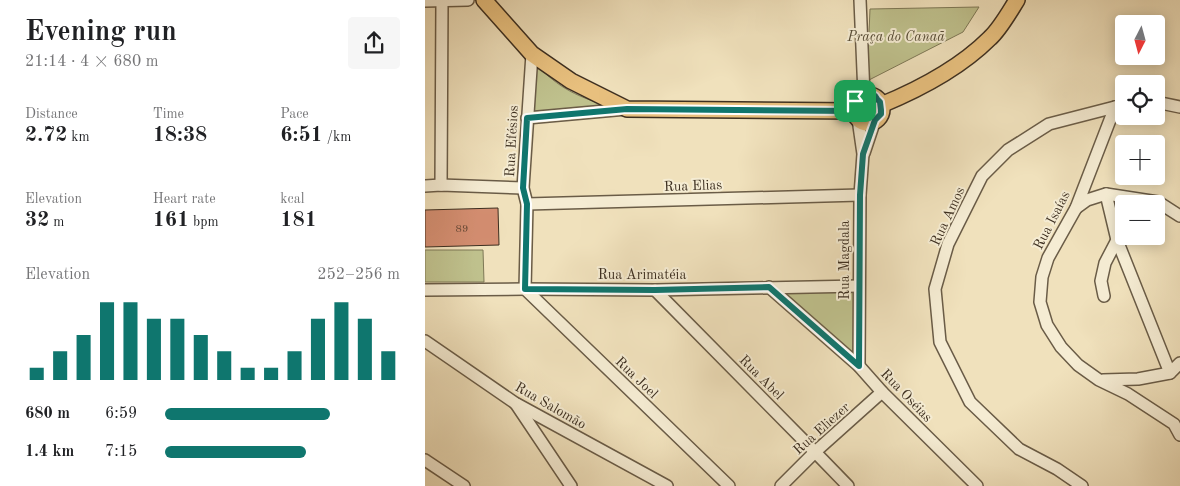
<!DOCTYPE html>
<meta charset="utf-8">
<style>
:root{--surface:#fff;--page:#f6f6f6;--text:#202124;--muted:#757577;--accent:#0f766e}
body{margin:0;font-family:"Old Standard TT",serif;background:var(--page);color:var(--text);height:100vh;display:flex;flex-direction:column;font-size:19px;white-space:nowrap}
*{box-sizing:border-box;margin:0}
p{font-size:16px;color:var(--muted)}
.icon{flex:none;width:28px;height:28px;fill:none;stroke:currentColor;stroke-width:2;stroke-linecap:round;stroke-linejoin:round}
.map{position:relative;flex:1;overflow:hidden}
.drawer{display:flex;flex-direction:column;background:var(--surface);width:425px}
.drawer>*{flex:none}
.needle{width:32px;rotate:186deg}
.controls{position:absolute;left:690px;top:15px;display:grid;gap:10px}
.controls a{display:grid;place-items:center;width:50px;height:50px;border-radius:5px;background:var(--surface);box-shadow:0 2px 12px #0003;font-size:25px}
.pin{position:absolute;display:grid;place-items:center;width:42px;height:42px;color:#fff;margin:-21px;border-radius:10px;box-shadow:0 2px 8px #0006}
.round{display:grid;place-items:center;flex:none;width:52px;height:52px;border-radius:5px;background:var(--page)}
.headline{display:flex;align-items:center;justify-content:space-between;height:85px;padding:0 25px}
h1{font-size:28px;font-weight:700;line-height:38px}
.metrics{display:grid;grid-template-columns:repeat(3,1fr);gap:8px;height:85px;padding:5px 25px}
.metrics div{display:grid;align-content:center}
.metrics b{font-size:21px;font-weight:700}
.metrics small{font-size:14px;font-weight:400}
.metrics p{font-size:14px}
.chart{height:140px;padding:10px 25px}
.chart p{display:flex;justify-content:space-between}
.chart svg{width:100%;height:90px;margin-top:5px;stroke:var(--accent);stroke-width:6}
ul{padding:0 25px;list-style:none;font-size:16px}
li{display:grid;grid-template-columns:80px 60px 1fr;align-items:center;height:38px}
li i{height:12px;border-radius:6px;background:var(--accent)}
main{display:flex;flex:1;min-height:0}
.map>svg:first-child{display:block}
.green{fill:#bfc18d;stroke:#7e7856}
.building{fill:#d38d70;stroke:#3d2f20}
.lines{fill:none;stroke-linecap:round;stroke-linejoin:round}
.minor-casing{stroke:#6a5c47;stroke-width:14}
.major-casing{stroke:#3d2f20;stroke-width:18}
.minor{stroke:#f5ecd3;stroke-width:11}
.major{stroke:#e8c07e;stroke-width:15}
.route-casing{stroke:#fff;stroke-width:10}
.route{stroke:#0f766e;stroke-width:6}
.labels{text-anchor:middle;stroke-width:4;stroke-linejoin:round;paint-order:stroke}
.number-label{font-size:11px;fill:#624634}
.park-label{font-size:14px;font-style:italic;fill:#574c36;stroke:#f5ecd3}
.street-label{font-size:14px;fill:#3d2f20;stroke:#f5ecd3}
</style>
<main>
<section class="drawer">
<div class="headline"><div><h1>Evening run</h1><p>21:14 · 4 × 680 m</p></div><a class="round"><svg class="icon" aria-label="share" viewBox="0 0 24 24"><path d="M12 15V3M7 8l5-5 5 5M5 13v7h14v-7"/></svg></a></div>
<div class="metrics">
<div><p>Distance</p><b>2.72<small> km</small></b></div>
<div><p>Time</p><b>18:38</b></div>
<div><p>Pace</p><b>6:51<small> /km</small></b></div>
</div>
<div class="metrics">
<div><p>Elevation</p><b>32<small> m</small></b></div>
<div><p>Heart rate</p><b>161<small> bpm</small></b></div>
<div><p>kcal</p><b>181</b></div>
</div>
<div class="chart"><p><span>Elevation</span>252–256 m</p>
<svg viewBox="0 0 160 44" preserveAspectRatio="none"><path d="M5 44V38M15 44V30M25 44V22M35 44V6M45 44V6M55 44V14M65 44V14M75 44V22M85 44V30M95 44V38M105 44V38M115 44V30M125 44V14M135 44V6M145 44V14M155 44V30"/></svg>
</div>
<ul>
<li><b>680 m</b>6:59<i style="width:70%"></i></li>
<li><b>1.4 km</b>7:15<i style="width:60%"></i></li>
</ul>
</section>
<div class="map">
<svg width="755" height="486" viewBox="0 0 755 486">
<rect width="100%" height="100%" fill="#f0e1bc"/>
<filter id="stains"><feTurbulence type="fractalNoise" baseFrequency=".004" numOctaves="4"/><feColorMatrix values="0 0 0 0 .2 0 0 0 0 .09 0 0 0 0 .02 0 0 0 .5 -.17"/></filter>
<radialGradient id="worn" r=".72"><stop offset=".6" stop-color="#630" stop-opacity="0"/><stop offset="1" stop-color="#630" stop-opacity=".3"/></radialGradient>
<g class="green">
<path d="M554,7l-16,25 -96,49 3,-72z"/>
<path d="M109,62c26,28 43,34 79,46l-84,4z"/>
<path d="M0,250h58l1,32h-59z"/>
<path d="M431,289l-1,69 -77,-68z"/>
</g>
<path class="building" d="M73,208l1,37 -74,2v-37z"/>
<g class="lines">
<defs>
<g id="minor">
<path d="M435,0l4,95"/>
<path d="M0,1l43,-1"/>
<path d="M107,54l-9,134 4,16 -2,85 204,197"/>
<path d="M731,102l24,5"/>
<path d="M690,107l-39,101 -28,50 -6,19 -2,25 7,23 14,22 17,18 21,15 29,14 46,30 6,11"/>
<path d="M102,118l100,-9"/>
<path d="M433,119l5,35 -3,41 -1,171"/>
<path d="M439,153l11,-33"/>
<path d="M16,185l1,-184"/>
<path d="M0,186l16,-1 82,3"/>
<path d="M681,194l11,46 53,133"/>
<path d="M102,204l333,-9"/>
<path d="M651,208l11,-8 19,-6 52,8 22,14"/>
<path d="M344,287l90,79 23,26 95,94"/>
<path d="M0,290l100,-1 130,1 204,-4"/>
<path d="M230,290l160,162 33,34"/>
<path d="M679,296l-3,-15 4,-18 12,-23"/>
<path d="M0,341l90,62 152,83"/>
<path d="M678,380l35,-1 32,-6 10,-10"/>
<path d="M91,404l55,82"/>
<path d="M0,460l39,26"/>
<path d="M356,486l34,-34 67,-60"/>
<path d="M657,486l-25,-17 -38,-20 -49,-47 -30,-60 -5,-53 13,-45 34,-68 26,-26 41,-26 66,-17 9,-1"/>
</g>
<g id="major">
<path d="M59,0l48,54 39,27 56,28 227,2"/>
<circle cx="443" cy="109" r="14"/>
<path d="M456,105c39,-16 79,-37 109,-67 10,-9 20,-27 27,-38"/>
</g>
</defs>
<use href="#minor" class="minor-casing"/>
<use href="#major" class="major-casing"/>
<use href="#minor" class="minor"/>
<use href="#major" class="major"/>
</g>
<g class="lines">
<defs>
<path id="route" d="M443,94l7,2 2,3 3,3 1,8v4l-6,6 -12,34 -3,41 -1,171 -90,-79 -114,3 -130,-1 2,-85 -4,-16 4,-70 100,-9 226,2 2,-10 9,-6z"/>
</defs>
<use href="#route" class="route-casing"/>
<use href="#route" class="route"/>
</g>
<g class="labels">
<g class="number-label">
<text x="37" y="232">89</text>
</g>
<g class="park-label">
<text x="471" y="41">Praça do Canaã</text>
</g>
<g class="street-label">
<text transform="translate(86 141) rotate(-87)" y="5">Rua Efésios</text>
<text transform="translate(268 185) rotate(-2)" y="5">Rua Elias</text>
<text transform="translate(522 216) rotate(-65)" y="5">Rua Amos</text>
<text transform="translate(626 220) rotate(-63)" y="5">Rua Isaías</text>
<text transform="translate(419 260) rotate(-90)" y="5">Rua Magdala</text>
<text x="217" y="279">Rua Arimatéia</text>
<text transform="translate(212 377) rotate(44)" y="5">Rua Joel</text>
<text transform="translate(337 377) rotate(45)" y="5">Rua Abel</text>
<text transform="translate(482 395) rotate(46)" y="5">Rua Oséias</text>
<text transform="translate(126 405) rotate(30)" y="5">Rua Salomão</text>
<text transform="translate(396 428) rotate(-42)" y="5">Rua Eliezer</text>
</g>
</g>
<rect width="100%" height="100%" filter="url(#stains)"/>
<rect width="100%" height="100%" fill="url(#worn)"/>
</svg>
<div class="controls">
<a><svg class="needle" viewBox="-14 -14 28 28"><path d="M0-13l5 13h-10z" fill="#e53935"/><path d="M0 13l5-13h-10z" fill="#757577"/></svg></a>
<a><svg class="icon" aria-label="locate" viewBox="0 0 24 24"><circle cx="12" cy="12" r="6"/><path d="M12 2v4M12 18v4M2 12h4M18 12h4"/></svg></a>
<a>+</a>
<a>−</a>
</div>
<div class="pin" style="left:430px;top:101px;background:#1e9e55"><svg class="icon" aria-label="arrive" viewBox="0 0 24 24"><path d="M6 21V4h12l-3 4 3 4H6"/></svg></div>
</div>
</main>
